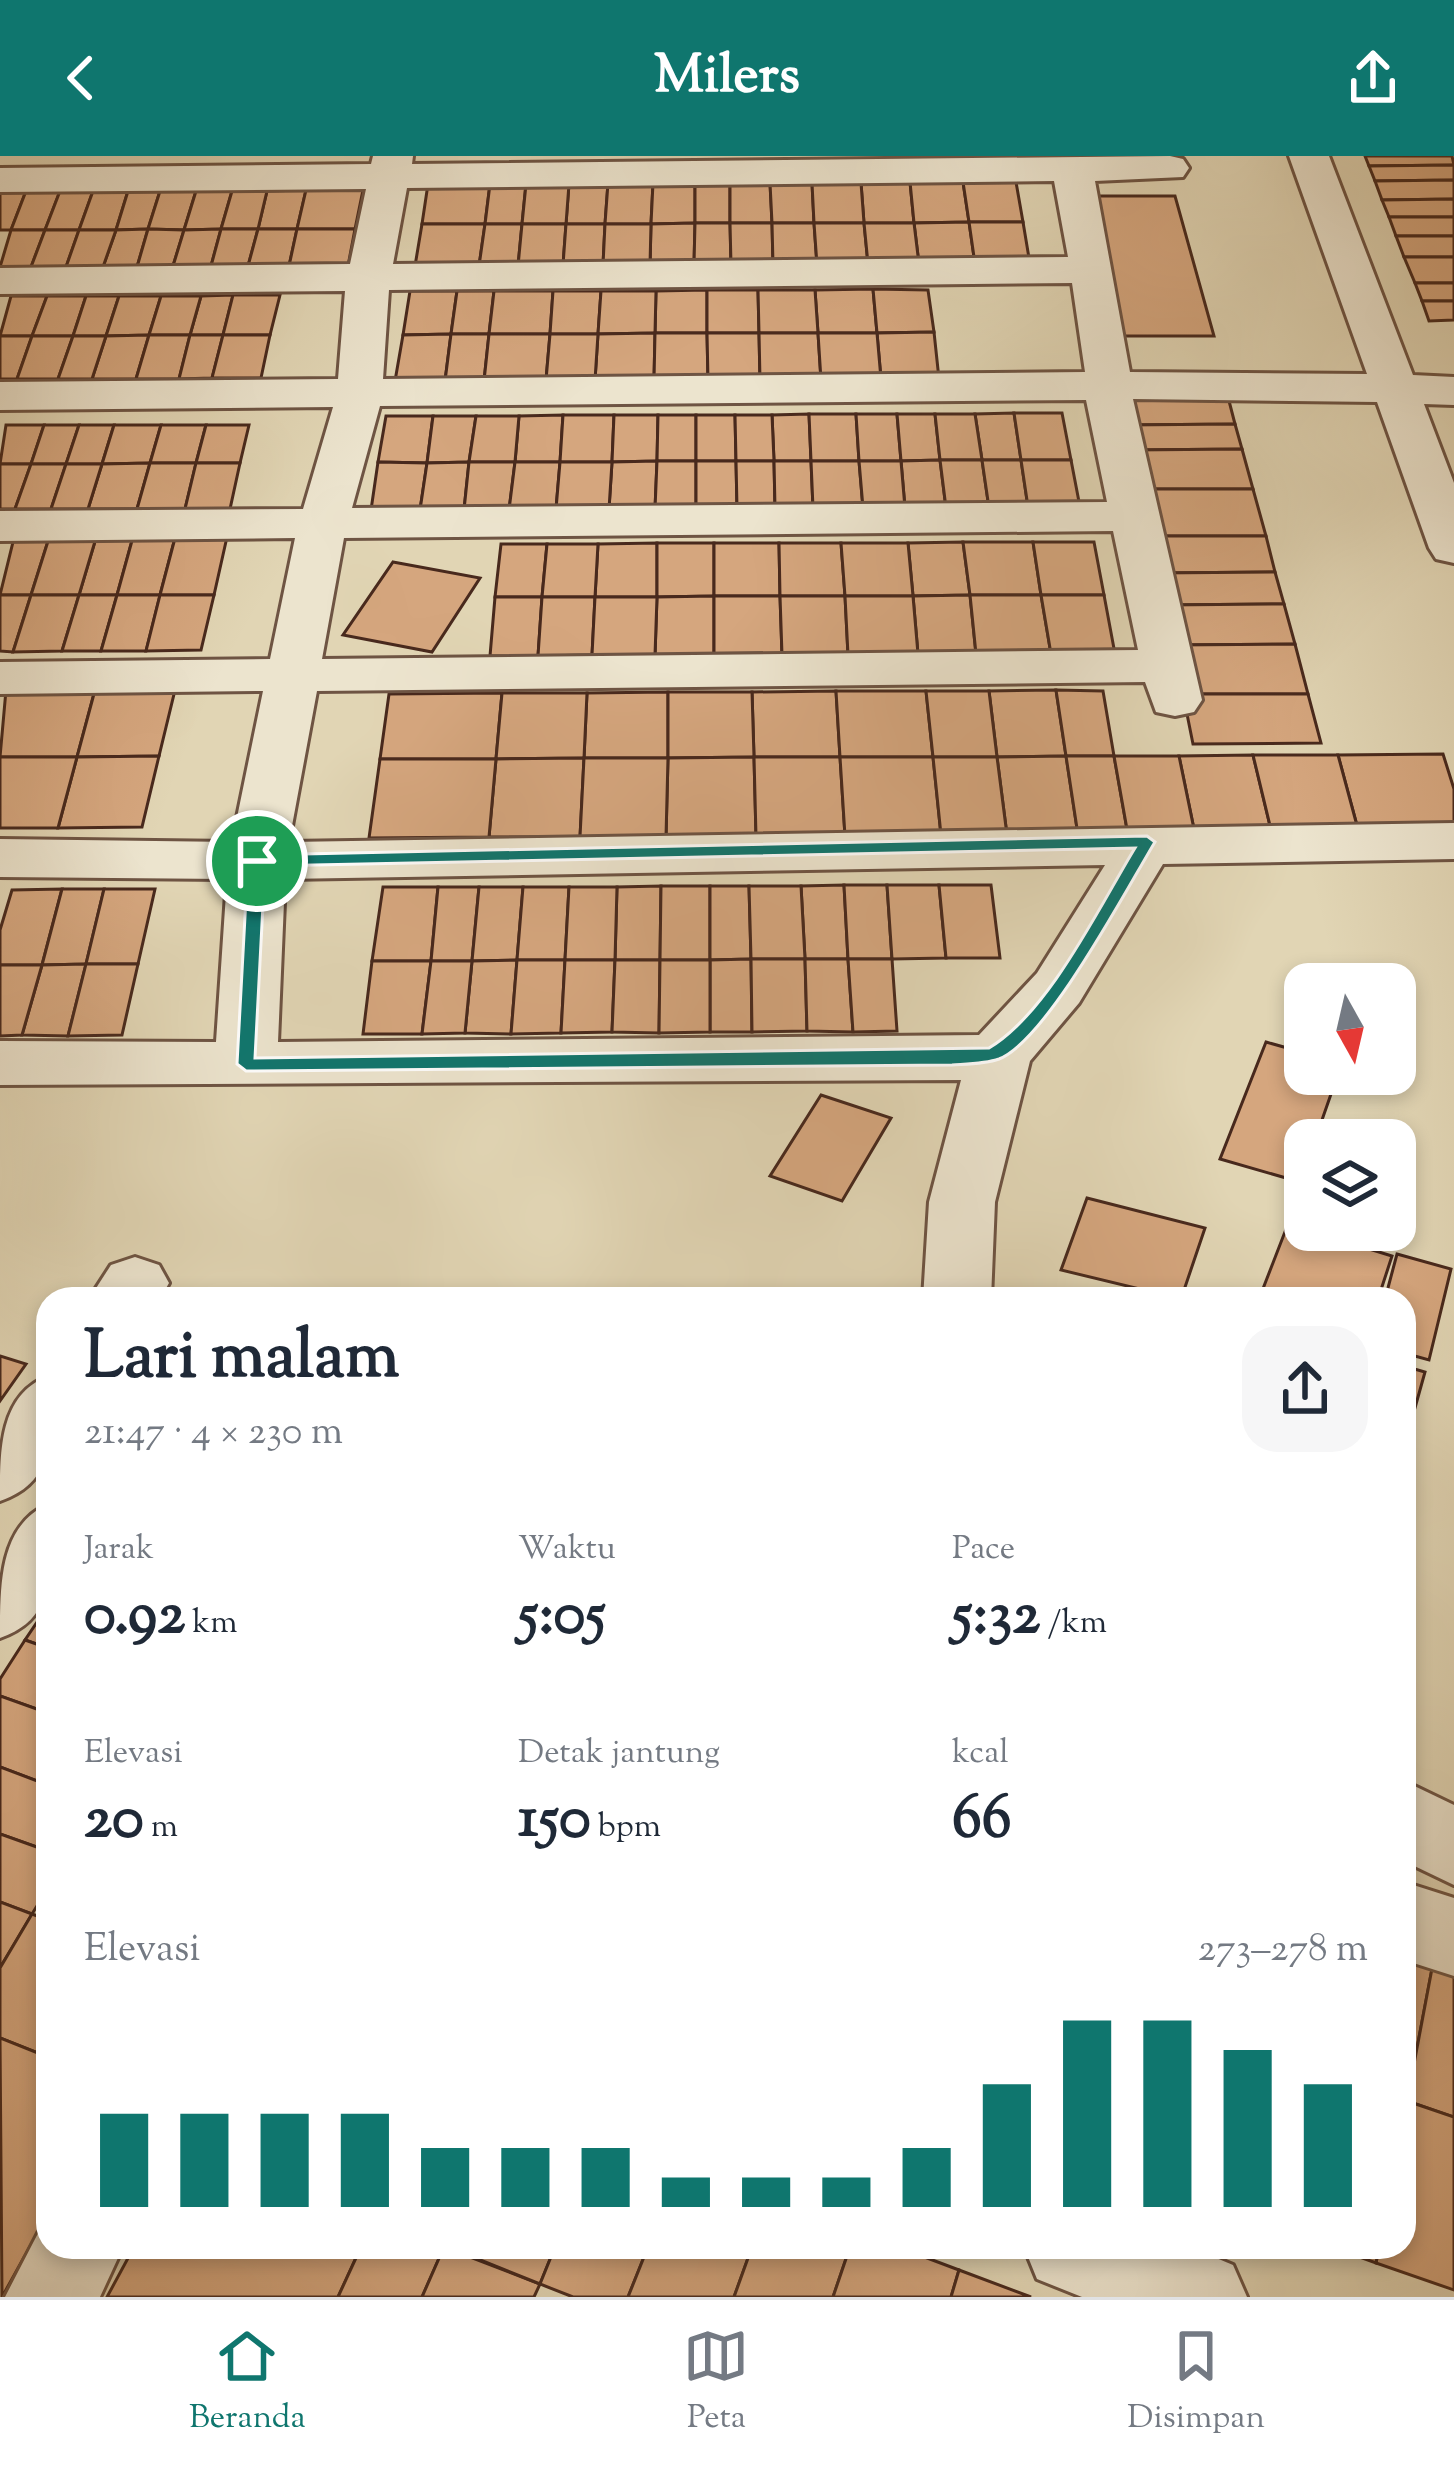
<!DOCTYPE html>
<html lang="id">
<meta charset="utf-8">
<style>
:root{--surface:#fff;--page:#f6f6f7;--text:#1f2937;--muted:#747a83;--line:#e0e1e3;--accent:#0f766e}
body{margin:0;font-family:"Sorts Mill Goudy",serif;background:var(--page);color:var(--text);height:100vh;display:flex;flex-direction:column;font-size:45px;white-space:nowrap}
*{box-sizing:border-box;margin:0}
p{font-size:39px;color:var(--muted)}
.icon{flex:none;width:66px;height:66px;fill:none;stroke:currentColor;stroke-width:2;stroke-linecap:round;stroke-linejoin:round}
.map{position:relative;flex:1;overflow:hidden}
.drawer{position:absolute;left:36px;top:1131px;width:1380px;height:972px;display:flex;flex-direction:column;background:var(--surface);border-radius:36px;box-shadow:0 6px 18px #0003}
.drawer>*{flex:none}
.needle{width:78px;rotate:172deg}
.buttons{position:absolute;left:1284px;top:807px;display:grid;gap:24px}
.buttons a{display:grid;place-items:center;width:132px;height:132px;border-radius:24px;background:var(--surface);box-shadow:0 6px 18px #0003;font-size:60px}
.pin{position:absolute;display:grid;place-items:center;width:102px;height:102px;color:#fff;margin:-51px;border:6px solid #fff;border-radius:50%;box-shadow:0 3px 12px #0007}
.round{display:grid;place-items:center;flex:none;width:126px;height:126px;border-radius:36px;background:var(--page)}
.head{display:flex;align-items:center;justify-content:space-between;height:204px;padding:0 48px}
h1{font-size:66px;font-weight:700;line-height:90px}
.stats{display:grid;grid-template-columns:repeat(3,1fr);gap:18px;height:204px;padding:12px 48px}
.stats div{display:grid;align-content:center}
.stats b{font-size:60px;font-weight:700}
.stats small{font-size:33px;font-weight:400}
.stats p{font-size:33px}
.chart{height:336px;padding:24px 48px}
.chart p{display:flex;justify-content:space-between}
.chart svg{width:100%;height:216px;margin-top:12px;stroke:var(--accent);stroke-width:6}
header{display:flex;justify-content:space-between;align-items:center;height:156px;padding:0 48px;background:var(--accent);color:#fff;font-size:54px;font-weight:700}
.dock{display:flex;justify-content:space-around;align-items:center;height:168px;border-top:3px solid var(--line);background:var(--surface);font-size:33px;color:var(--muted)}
.dock a{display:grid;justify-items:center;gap:6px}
.dock .on{color:var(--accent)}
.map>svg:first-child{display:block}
.building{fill:#d5a67e;stroke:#48291d;stroke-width:3}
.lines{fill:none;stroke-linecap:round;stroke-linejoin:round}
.minor-casing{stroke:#6e5443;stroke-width:6}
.minor{fill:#ece4ce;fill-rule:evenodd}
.route{fill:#0f766e;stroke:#fff;stroke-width:3;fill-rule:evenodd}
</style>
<header><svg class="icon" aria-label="back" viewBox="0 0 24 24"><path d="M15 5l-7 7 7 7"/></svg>Milers<svg class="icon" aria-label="share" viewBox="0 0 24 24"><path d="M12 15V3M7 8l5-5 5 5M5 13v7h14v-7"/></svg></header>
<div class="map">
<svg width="1454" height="2141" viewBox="0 0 1454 2141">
<rect width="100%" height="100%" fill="#e1d5b4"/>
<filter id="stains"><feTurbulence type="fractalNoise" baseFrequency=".00167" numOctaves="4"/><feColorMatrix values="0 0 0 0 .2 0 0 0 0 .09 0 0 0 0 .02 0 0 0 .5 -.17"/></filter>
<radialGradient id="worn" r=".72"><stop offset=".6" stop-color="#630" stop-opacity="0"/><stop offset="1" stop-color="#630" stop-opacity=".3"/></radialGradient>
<g class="building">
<path d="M1365,0h87l2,9 -85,1z"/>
<path d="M1454,9v15l-79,1 -6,-15z"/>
<path d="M1454,24v19l-72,1 -7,-19z"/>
<path d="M910,26l4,41h-50l-3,-40z"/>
<path d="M910,26h53l6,40 -55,1z"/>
<path d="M963,26h53l7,40h-54z"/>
<path d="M608,27l-3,41h-39l3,-40z"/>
<path d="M608,27h45l-2,41h-46z"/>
<path d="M653,27h42v40l-44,1z"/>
<rect x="695" y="27" width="35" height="40"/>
<path d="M730,27h40l2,40h-42z"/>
<path d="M770,27h42l2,40h-42z"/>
<path d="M812,27h49l3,40h-50z"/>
<path d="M428,28h62l-5,40h-63z"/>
<path d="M490,28h36l-4,40h-37z"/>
<path d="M526,28h43l-3,40h-44z"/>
<path d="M306,34l-9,39h-39l9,-38z"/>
<path d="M306,34h57l-8,39h-58z"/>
<path d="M26,35l-15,39h-11v-38z"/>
<path d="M26,35h34l-15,39h-34z"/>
<path d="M60,35h33l-14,39h-34z"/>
<path d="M93,35h35l-12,39h-37z"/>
<path d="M128,35h32l-12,38 -32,1z"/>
<path d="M160,35h36l-12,39 -36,-1z"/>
<path d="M196,35h36l-11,38 -37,1z"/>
<path d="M232,35h35l-9,38h-37z"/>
<path d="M1091,40h84l39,140h-93z"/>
<path d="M1454,43v18h-65l-7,-17z"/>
<path d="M1389,61h65v19h-58z"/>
<path d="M969,66l6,42h-56l-5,-41z"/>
<path d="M969,66h54l7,42h-55z"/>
<path d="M695,67l-1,42h-44l1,-41z"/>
<path d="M695,67h35l1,42h-37z"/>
<path d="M730,67h42l1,42h-42z"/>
<path d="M772,67h42l3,42h-44z"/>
<path d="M814,67h50l4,41 -51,1z"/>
<path d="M864,67h50l5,41h-51z"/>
<path d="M422,68h63l-6,42h-64z"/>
<path d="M485,68h37l-4,42h-39z"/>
<path d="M522,68h44l-3,41 -45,1z"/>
<path d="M566,68h39l-2,41h-40z"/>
<path d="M605,68h46l-1,41h-47z"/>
<path d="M148,73l-11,38h-34l13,-37z"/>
<path d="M148,73l36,1 -11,36 -36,1z"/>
<path d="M221,73l-10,37h-38l11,-36z"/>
<path d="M221,73h37l-10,37h-37z"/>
<path d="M258,73h39l-8,37h-41z"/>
<path d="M297,73h58l-7,37h-59z"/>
<path d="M11,74h34l-14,37h-31z"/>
<path d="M45,74h34l-13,37h-35z"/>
<path d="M79,74h37l-13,37h-37z"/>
<path d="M1396,80h58v21h-50z"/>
<path d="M1404,101h50v26h-39z"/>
<path d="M1415,127h39v18h-32z"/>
<path d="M873,133l4,44h-59l-3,-43z"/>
<path d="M873,133l55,1 6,42 -57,1z"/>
<path d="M707,134v43h-52l1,-42z"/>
<path d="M707,134h51l1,43h-52z"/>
<path d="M758,134h57l3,43h-59z"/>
<path d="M410,135h47l-6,43 -48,1z"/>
<path d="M457,135h37l-5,43h-38z"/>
<path d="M494,135h59l-3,43h-61z"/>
<path d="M553,135h48l-3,43h-48z"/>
<path d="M601,135h55l-1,42 -57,1z"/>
<path d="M233,139l-10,40h-33l11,-39z"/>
<path d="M233,139h47l-10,40h-47z"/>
<path d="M11,140h36l-15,40h-32z"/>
<path d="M47,140h39l-13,40h-41z"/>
<path d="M86,140h33l-13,40h-33z"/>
<path d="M119,140h42l-12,39 -43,1z"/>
<path d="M161,140h40l-11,39h-41z"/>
<path d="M1422,145h32v19l-25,1z"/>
<path d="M934,176l5,47h-58l-4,-46z"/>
<path d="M655,177l-1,47h-59l3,-46z"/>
<path d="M655,177h52l1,47h-54z"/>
<path d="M707,177h52l1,47h-52z"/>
<path d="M759,177h59l3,47h-61z"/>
<path d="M818,177h59l4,46 -60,1z"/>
<path d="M451,178l-6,47h-50l8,-46z"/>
<path d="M451,178h38l-5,47h-39z"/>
<path d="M489,178h61l-4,46 -62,1z"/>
<path d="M550,178h48l-3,46h-49z"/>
<path d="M149,179l-13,44h-44l14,-43z"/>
<path d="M149,179h41l-11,44h-43z"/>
<path d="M190,179h33l-11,43 -33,1z"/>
<path d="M223,179h47l-9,43h-49z"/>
<path d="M0,180h32l-15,43h-17z"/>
<path d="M32,180h41l-15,43h-41z"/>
<path d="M73,180h33l-14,43h-34z"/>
<path d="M1228,241l7,27 -110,1 -6,-27z"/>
<path d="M1014,257l7,47h-39l-7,-46z"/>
<path d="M1014,257h48l9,47h-50z"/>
<path d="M809,258l2,47h-37l-2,-46z"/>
<path d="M809,258h47l3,47h-48z"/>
<path d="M856,258h41l4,47h-42z"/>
<path d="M897,258h38l5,46 -39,1z"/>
<path d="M935,258h40l7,46h-42z"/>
<path d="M563,259l-3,47h-45l4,-46z"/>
<path d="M563,259h51l-2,47h-52z"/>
<path d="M614,259h44l-1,46 -45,1z"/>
<path d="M658,259h38v46h-39z"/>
<path d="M696,259h39l1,46h-40z"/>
<path d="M735,259h37l2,46h-38z"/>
<path d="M386,260h47l-6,47 -49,-1z"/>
<path d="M433,260h43l-7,46 -42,1z"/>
<path d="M476,260h43l-4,46h-46z"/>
<path d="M1235,268l7,25 -111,1 -6,-25z"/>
<path d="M6,269h38l-13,39h-31z"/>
<path d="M44,269h35l-13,39h-35z"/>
<path d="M79,269h35l-12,39h-36z"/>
<path d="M114,269h47l-11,38 -48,1z"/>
<path d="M161,269h45l-10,38h-46z"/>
<path d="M206,269h43l-9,38h-44z"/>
<path d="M1242,293l11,40h-114l-8,-39z"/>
<path d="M940,304l6,48h-41l-4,-47z"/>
<path d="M940,304h42l7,48h-43z"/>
<path d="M982,304h39l7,47 -39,1z"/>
<path d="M1021,304h50l9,47h-52z"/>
<path d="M657,305l-2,48h-46l3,-47z"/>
<path d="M657,305h39v47l-41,1z"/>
<path d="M696,305h40l1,47h-41z"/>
<path d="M736,305h38l1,47h-38z"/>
<path d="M774,305h37l2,47h-38z"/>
<path d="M811,305h48l4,47h-50z"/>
<path d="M859,305h42l4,47h-42z"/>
<path d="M378,306l49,1 -7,47h-49z"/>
<path d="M469,306l-5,48h-44l7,-47z"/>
<path d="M469,306h46l-6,48h-45z"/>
<path d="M515,306h45l-4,47 -47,1z"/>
<path d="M560,306h52l-3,47h-53z"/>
<path d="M150,307l-13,46h-49l14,-45z"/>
<path d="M150,307h46l-11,46h-48z"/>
<path d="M196,307h44l-10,46h-45z"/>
<path d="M0,308h31l-16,45h-15z"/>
<path d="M31,308h35l-15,45h-36z"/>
<path d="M66,308h36l-14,45h-37z"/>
<path d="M1139,333h114l13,47h-117z"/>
<path d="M1149,380h117l9,36 -118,1z"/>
<path d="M133,381l-16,58h-38l17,-57z"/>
<path d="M133,381l42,1 -15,57h-43z"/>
<path d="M227,381l-13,58h-54l15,-57z"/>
<path d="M14,382h35l-18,57h-31z"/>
<path d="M49,382h47l-17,57h-48z"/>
<path d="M963,386l7,53 -57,1 -5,-53z"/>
<path d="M963,386h70l8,53h-71z"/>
<path d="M1033,386h61l10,53h-63z"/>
<path d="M657,387v54h-62l3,-53z"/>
<path d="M657,387h57v53l-57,1z"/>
<path d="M714,387h65l1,53h-66z"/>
<path d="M779,387h62l4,53h-65z"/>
<path d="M841,387h67l5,53h-68z"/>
<path d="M501,388h46l-5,53h-47z"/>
<path d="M547,388h51l-3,53h-53z"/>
<path d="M393,406l87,16 -48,74 -89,-17z"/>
<path d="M1275,416l9,32 -120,1 -7,-32z"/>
<path d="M0,439h31l-18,57 -13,-1z"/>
<path d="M31,439h48l-17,56 -49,1z"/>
<path d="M79,439h38l-16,56h-39z"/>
<path d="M117,439h43l-14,56h-45z"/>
<path d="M160,439h54l-13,55 -55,1z"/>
<path d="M970,439l6,59h-58l-5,-58z"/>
<path d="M970,439h71l10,59h-75z"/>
<path d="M1041,439h63l11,59h-64z"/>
<path d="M714,440v59h-59l2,-58z"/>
<path d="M714,440h66l2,59h-68z"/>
<path d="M780,440h65l3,59h-66z"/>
<path d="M845,440h68l5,58 -70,1z"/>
<path d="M495,441h47l-4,59h-48z"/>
<path d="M542,441h53l-3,58 -54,1z"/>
<path d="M595,441h62l-2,58h-63z"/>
<path d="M1284,448l11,40 -123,1 -8,-40z"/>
<path d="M1295,488l13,50h-125l-11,-49z"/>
<path d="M6,534h89l-18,67h-77z"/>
<path d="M95,534h80l-16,66 -82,1z"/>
<path d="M1056,534l10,66 -69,1 -8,-66z"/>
<path d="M1056,534l47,1 11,65h-48z"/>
<path d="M836,535l4,66h-86l-2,-65z"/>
<path d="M836,535h90l7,66h-93z"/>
<path d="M926,535h63l8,66h-64z"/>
<path d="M668,536v66h-84l3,-65z"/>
<path d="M668,536h84l2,65 -86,1z"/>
<path d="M502,537l-6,66h-116l9,-65z"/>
<path d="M502,537h85l-3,65 -88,1z"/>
<path d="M1183,538h125l13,49 -128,1z"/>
<path d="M1443,598l11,35v44h-95l-21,-78z"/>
<path d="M1253,599l19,79h-77l-16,-78z"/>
<path d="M1253,599h85l21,78 -87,1z"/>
<path d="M159,600l-17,71 -84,1 19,-71z"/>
<path d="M1066,600l12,79h-71l-10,-78z"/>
<path d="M1066,600h48l14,79h-50z"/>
<path d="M1114,600h65l16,78 -67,1z"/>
<path d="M0,601h77l-19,71h-58z"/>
<path d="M754,601l2,79 -90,1 2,-79z"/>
<path d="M754,601h86l5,79h-89z"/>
<path d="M840,601h93l8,78 -96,1z"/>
<path d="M933,601h64l10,78h-66z"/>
<path d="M584,602l-4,79h-91l7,-78z"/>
<path d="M584,602h84l-2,79h-86z"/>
<path d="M380,603h116l-7,78 -120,1z"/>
<path d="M844,729l4,74h-43l-4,-73z"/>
<path d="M844,729h43l5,74h-44z"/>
<path d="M887,729h52l7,73 -54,1z"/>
<path d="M939,729h52l9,73h-54z"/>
<path d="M661,730l-1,74h-45l2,-73z"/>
<path d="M661,730h49v74h-50z"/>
<path d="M710,730h39l2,73 -41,1z"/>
<path d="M749,730h52l4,73h-54z"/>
<path d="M383,731h55l-7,74h-59z"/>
<path d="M438,731h41l-7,74h-41z"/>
<path d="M479,731h44l-6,73 -45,1z"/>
<path d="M523,731h46l-4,73h-48z"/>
<path d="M569,731h48l-2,73h-50z"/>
<path d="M62,733l-20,76h-42v-35l12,-40z"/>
<path d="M62,733h42l-18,75 -44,1z"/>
<path d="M104,733h51l-17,75h-52z"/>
<path d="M751,803l1,73h-42v-72z"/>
<path d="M751,803h54l2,72 -55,1z"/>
<path d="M805,803h43l5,73 -46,-1z"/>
<path d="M848,803h44l5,72 -44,1z"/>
<path d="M517,804l-6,74 -46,-1 7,-72z"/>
<path d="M517,804h48l-4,73 -50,1z"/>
<path d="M565,804h50l-3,72 -51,1z"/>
<path d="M615,804h45l-1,73 -47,-1z"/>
<path d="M660,804h50v72l-51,1z"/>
<path d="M372,805h59l-9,73h-59z"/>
<path d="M431,805h41l-7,72 -43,1z"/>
<path d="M86,808l-18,72 -46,-1 20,-70z"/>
<path d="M86,808h52l-16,71 -54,1z"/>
<path d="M0,809h42l-20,70 -22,1z"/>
<path d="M1266,886l39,11v21h33l-23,66h-10l-5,42 -80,-23z"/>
<path d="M821,939l70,23 -49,83 -72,-25z"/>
<path d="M1087,1042l118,30 -24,71 -120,-29z"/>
<path d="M1288,1068l104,32 -14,43h-119z"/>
<path d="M1397,1098l54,15 -22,91 -25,-7v-54h-19z"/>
<path d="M0,1200l26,8 -26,37z"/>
<path d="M1404,1210l21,6 -12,43 -9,-3z"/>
<path d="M48,1450v42l-23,-8z"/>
<path d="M25,1484l23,8v65l-48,-17v-17z"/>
<path d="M0,1540l48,17v72l-48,-18z"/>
<path d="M0,1611l48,18v66l-48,-17z"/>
<path d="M0,1678l48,17v37l-16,26 -32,-12z"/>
<path d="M0,1746l32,12 -32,54z"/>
<path d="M32,1758l16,6v137l-48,-19v-70z"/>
<path d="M1404,1792l30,10 -27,143 -3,-1z"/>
<path d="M1434,1802l20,7v152l-47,-16z"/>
<path d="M0,1882l48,19v157l-46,83z"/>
<path d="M1407,1945l47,16v173l-78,-27 3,-16h25z"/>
<path d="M134,2091h227l-23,50h-231z"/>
<path d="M361,2091h83l-22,50h-84z"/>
<path d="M444,2091l96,37 -6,13h-112z"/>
<path d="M448,2091h107l-15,37z"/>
<path d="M555,2091h93l-20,50h-55l-33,-13z"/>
<path d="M648,2091h104l-18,50h-106z"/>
<path d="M752,2091h98l-17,50h-99z"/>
<path d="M850,2091h48l61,23 -8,27h-118z"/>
<path d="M1332,2091h47l-3,16z"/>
<path d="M959,2114l72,27h-80z"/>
</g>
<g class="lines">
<defs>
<g id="minor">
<path d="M373,0h40l-1,8 758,-8 13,3 6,9 -6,9 -88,4 35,191 237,2 -78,-218h40l84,219 41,2v28l-30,-1 30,79v80l-18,-4 -7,-11 -52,-146 -244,-3 69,301 -8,12 -19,4 -19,-4 -11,-30 -828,9 -28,151 1165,-19v36l-291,5 -84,139 -49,58 -35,141 -4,97h-68l6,-97 32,-122 -961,5v-44l216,1 11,-163 -227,-2v-38l232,3 31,-151 -263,3v-32l270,-3 25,-121 -295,3v-30l303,-2 30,-102 -333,3v-28l338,-3 7,-88 -345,3v-26l350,-4 16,-75 -366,3v-24l371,-4zM1054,25l14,76 -675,7 14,-76zM1072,127l13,89 -702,7 6,-89zM1086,244l21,102 -755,6 28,-102zM1113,375l25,119 -816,9 22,-121zM1105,709l-68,108 -58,62 -701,7 7,-163z"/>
<path d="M135,1101l24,8 10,18 -9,16h-71l22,-34z"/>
<path d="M48,1220c0,54 13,104 -48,125 0,-53 0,-106 48,-125z"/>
<path d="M48,1348c0,57 15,112 -48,134 0,-56 0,-112 48,-134z"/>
<path d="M1404,1625l50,24v80l-50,-24z"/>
<path d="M1404,1726l50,16v78l-50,-16z"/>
<path d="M48,2058v33h75l-23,50h-95z"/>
<path d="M1024,2091h166l43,18 14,32h-165l-45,-18z"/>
</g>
</defs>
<use href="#minor" class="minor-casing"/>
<use href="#minor" class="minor"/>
</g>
<path class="route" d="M1147,680l8,6c-29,48 -108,198 -156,217 -14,5 -32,5 -47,6l-706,6 -9,-7 11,-203 9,-6zM1135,692c-36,59 -86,164 -146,200l-734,10 10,-192z"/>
<rect width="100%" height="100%" filter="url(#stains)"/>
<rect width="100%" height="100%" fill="url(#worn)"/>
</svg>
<div class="buttons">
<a><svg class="needle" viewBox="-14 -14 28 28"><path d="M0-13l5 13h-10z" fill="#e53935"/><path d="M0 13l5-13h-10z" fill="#747a83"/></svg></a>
<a><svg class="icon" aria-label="layers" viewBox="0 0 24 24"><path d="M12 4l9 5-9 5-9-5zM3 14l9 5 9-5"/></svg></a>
</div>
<div class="pin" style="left:257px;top:705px;background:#1e9e55"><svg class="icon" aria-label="arrive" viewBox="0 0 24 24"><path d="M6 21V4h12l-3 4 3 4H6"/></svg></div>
<section class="drawer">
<div class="head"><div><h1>Lari malam</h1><p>21:47 · 4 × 230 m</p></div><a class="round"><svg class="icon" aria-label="share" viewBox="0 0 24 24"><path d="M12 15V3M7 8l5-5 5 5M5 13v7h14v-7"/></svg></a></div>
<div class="stats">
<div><p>Jarak</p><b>0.92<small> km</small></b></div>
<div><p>Waktu</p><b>5:05</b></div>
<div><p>Pace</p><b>5:32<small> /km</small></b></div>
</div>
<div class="stats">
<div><p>Elevasi</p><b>20<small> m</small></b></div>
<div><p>Detak jantung</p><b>150<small> bpm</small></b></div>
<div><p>kcal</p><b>66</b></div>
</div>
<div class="chart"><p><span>Elevasi</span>273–278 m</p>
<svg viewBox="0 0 160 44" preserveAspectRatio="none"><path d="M5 44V25M15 44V25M25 44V25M35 44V25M45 44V32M55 44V32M65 44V32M75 44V38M85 44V38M95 44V38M105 44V32M115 44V19M125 44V6M135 44V6M145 44V12M155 44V19"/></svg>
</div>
</section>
</div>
<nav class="dock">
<a class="on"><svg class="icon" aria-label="home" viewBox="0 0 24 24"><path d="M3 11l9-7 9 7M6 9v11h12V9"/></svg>Beranda</a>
<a><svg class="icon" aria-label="map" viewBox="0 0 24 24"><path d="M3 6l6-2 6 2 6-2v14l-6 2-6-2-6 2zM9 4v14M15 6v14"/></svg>Peta</a>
<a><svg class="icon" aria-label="saved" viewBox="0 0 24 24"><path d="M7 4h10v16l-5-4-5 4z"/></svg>Disimpan</a>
</nav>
